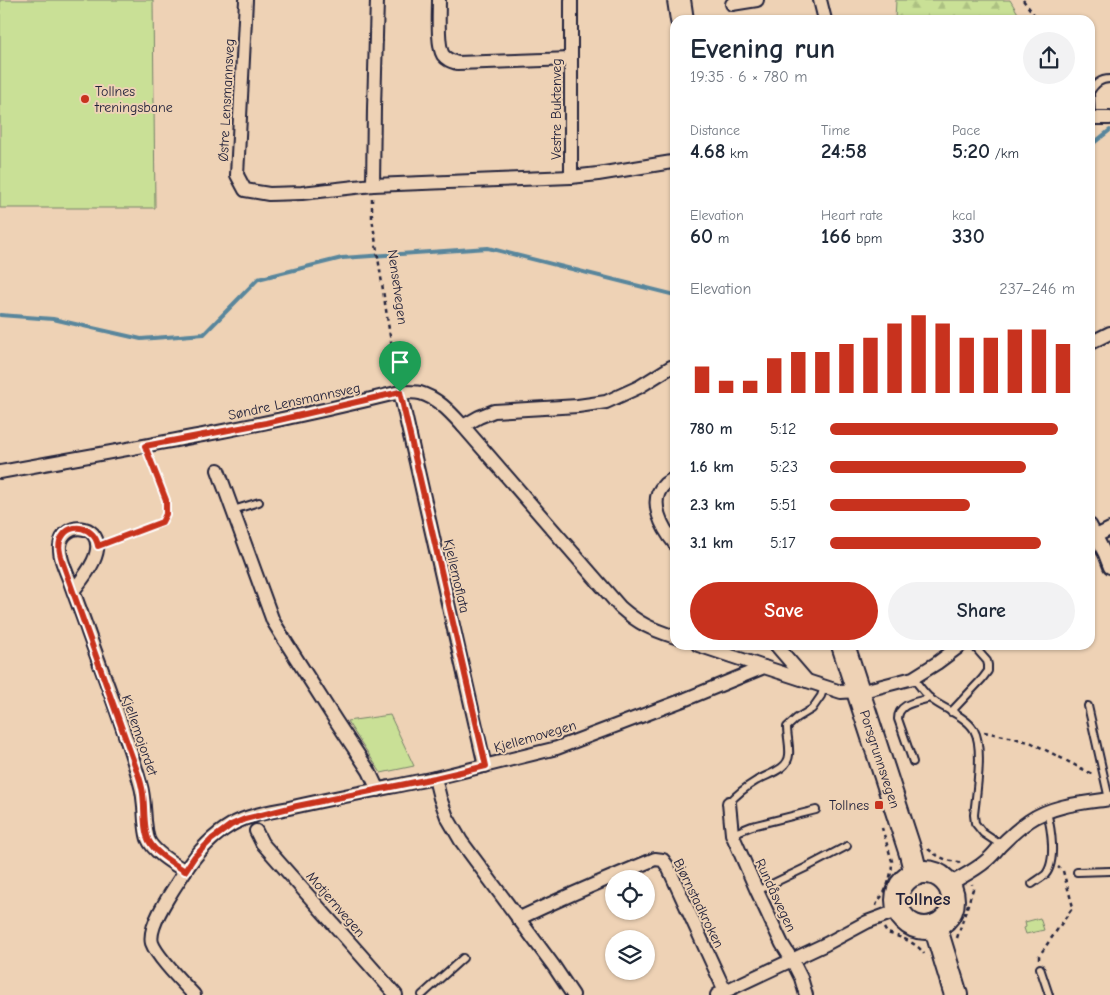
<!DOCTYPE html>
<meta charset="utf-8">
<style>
:root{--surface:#fff;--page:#f2f2f3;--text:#1f2937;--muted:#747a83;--accent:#c8321e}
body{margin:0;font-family:"Comic Neue",sans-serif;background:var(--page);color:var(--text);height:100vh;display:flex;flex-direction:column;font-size:19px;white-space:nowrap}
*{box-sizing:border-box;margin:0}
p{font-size:16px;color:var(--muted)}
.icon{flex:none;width:28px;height:28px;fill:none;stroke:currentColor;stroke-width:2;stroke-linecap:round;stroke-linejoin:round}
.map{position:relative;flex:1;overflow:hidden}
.side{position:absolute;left:670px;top:15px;width:425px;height:635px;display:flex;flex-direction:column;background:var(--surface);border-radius:15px;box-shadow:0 1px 4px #0004}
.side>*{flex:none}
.fabs{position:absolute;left:605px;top:870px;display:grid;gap:10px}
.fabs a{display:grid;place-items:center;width:50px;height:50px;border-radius:50%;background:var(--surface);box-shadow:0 1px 4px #0004;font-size:25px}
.pin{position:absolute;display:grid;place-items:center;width:42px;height:42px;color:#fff;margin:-51px -21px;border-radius:50% 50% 50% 0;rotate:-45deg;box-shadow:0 0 5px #0007}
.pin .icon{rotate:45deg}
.round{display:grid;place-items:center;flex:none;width:52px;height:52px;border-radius:26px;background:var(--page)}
.summary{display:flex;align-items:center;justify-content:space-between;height:85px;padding:0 20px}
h1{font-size:28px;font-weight:700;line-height:38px}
.stats{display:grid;grid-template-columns:repeat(3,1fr);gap:8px;height:85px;padding:5px 20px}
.stats div{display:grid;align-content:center}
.stats b{font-size:21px;font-weight:700}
.stats small{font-size:14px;font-weight:400}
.stats p{font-size:14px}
.chart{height:140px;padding:10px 20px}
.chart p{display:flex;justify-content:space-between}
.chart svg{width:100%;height:90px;margin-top:5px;stroke:var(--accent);stroke-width:6}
.primary-button{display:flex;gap:10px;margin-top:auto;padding:10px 20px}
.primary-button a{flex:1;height:58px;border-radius:30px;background:var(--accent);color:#fff;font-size:20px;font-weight:700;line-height:58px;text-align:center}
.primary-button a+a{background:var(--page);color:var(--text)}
ul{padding:0 20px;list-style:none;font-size:16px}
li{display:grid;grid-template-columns:80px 60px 1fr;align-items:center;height:38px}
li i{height:12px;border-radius:6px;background:var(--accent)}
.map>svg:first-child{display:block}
.forest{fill:url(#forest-firs);stroke:#768168}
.park{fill:#c9e096;stroke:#768168}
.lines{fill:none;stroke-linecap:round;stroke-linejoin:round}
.stream{stroke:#59869c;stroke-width:4}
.lane-casing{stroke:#22223b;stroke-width:10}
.street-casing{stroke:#22223b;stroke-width:16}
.highway-casing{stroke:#22223b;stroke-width:26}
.path{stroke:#22223b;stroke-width:2.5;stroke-dasharray:4 4;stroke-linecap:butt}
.lane{stroke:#eed2b5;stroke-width:6}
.street{stroke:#eed2b5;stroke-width:12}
.highway{stroke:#eed2b5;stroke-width:22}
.route-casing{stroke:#fff;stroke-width:10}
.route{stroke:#c8321e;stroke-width:6}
.poi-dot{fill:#c8321e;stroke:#eed2b5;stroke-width:2}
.labels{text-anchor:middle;stroke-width:4;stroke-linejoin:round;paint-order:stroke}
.poi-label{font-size:14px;fill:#22223b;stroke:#eed2b5;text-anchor:start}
.street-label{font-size:14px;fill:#22223b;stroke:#eed2b5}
.district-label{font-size:19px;font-weight:bold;fill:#22223b;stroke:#eed2b5}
</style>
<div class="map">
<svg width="1110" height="995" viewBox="0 0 1110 995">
<defs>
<pattern id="forest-firs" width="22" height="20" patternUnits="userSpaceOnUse" patternTransform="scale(1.25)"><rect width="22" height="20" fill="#c9e096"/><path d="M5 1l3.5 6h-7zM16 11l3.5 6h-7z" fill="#acc082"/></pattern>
</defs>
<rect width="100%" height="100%" fill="#eed2b5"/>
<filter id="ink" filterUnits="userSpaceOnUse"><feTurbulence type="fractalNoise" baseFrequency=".02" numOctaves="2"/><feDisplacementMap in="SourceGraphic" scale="10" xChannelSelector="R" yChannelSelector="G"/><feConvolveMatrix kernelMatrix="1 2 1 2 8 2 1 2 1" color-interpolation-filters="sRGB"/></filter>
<g filter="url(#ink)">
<path class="forest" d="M896,0h114l12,20h-127z"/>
<g class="park">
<path d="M0,0h153l2,208h-155z"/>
<path d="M390,715l24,51 -33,7 -34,-52z"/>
<path d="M1040,918l4,12 -18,4 -2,-6 2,-1 -1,-5z"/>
</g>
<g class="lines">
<g class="stream">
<path d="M1090,146l20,-16"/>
<path d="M0,315l53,4 88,20 63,-5 54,-55 84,-21 146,-10 187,47"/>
</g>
<defs>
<g id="lane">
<path d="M1090,92c5,-8 10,-13 20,-13"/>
<path d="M1090,94l1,23"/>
<path d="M233,510l26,-8"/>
<path d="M913,678c6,7 11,15 18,21 12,10 35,17 43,31 10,17 2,65 0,85l1,8 8,10 18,12"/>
<path d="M1088,706l21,93"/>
<path d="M951,712l31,-33 6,-8v-6l-1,-4 -14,-16"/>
<path d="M913,762l-15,-43c0,-16 19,-17 32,-21"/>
<path d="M729,803c8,-9 17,-16 27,-22 11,-7 32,-11 33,-26 1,-9 -2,-19 -2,-28l10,-9 15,-9 9,-13 3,-9"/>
<path d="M732,834l20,-8 64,-16"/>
<path d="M1077,872l33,-1"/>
<path d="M1032,884c4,-3 9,-6 13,-9 12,-13 6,-47 2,-63"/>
<path d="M757,891l48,-23 42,-22"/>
<path d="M1040,968l9,27"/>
<path d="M422,995l41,-37"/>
</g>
<g id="street">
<path d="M246,0l-9,175 8,15 24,4 33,-1 71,-8 198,-8 27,-3 74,-12"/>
<path d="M439,0c0,13 -2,45 4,55 4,5 8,6 14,8l114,-4"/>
<path d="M820,0l5,20"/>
<path d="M732,4l25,-4"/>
<path d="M1090,118h20"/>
<path d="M571,177v-177"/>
<path d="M373,185l1,-77 3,-108"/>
<path d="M1090,343l20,-10"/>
<path d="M400,392l85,374"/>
<path d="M463,426l16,-9 15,-6 84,-5 28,-4 33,-15 32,-20"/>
<path d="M218,470l55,151 14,23 49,77 33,50 9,19"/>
<path d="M0,472c134,-24 268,-47 400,-80 6,0 14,0 20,1 18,5 31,20 43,33l157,181c19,17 31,22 55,30"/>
<path d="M675,478c-3,2 -8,4 -11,7 -17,16 -1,44 11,59"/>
<path d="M1090,525l15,29 5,13"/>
<path d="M1090,539l20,-10"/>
<path d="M73,591c10,-13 34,-40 20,-57 -2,-2 -5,-5 -9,-5 -12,-3 -23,5 -24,17 -1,11 5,23 9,33 6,18 13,35 19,53 18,50 38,100 52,151 4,12 4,25 5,38 1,6 1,12 3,18 5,13 26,25 37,32 12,-18 27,-35 46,-46 17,-10 39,-13 58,-17 48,-11 97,-20 146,-30"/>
<path d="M698,645l66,22"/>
<path d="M776,645l31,36"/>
<path d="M729,803l3,31 25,57 25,53 10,16 9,18 5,17"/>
<path d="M256,831l6,12 134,152"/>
<path d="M185,871c-10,16 -38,54 -33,72 5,14 31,40 42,52"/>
<path d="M948,885c13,-8 28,-15 39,-25 5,-4 9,-9 13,-14 9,-9 19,-18 29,-25 23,-16 54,-18 81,-22"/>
<path d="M518,919c45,-22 91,-41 137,-60l8,1 5,7 57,124"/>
<path d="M573,995l-20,-30 -92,-124 -14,-24 -7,-19 -5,-20 122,-30 129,-49 78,-32 77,25 16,-1 10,-1 46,-12 24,-15 24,-18"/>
<path d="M717,995l109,-51 41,-22 32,-12"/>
</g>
<g id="highway">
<path d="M679,0l3,20"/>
<path id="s1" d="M843,645l68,209 5,20"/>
<circle cx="925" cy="900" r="28"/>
<path d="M935,926l21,69"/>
</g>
</defs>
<use href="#lane" class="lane-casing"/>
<use href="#street" class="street-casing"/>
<use href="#highway" class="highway-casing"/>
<g class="path">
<path d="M1023,0l15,20"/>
<path d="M673,34l2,24"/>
<path d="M372,198v20l18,118 8,45"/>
<path d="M108,542l54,-20 5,-8 -1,-13 -17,-44"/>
<path d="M984,732l30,6 18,5 62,32"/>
<path d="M928,849c10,8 18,12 31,13l1,2"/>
<path d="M876,906c1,-5 5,-8 8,-13 5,-10 8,-21 8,-32l-10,-33"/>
<path d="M884,928l3,5c11,3 31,10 37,21"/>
<path d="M957,938l16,-49 -1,-5"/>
<path d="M1039,959v-3l34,-49 -10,-36 -5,-4"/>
</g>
<use href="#lane" class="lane"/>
<use href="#street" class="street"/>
<use href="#highway" class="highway"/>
</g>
</g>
<g class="lines" filter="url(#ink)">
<defs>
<path id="route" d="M400,392l86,374 -51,12 -138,28 -52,13 -14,6 -19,14 -17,17 -10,15c-12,-8 -29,-17 -36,-30 -6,-11 -4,-33 -6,-47 -1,-9 -4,-18 -7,-26l-74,-207c-2,-8 -5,-17 0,-24 9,-16 33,-10 36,9l64,-24 4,-8v-14l-21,-54 121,-23z"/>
</defs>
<use href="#route" class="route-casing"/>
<use href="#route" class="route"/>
</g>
<g class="poi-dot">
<circle cx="85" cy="99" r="5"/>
<rect x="874" y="800" width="10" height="10" rx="2.5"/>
</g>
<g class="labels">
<g class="poi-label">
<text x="95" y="96">Tollnes<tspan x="95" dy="16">treningsbane</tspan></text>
<text x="869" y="810" text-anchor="end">Tollnes</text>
</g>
<g class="street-label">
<text transform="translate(226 100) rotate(-87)" y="5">Østre Lensmannsveg</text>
<text transform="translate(556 109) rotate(-90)" y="5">Vestre Buktenveg</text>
<text transform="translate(398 287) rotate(82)" y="5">Nensetvegen</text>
<text transform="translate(294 401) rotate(-12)" y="5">Søndre Lensmannsveg</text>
<text transform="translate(457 576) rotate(77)" y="5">Kjellemoflata</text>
<text transform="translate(140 735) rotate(71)" y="5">Kjellemojordet</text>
<text transform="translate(535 736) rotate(-16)" y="5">Kjellemovegen</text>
<text dy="5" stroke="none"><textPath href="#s1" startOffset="120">Porsgrunnsvegen</textPath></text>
<text transform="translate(776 895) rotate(65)" y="5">Rundåsvegen</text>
<text transform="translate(699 903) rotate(64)" y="5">Bjørnstadkroken</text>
<text transform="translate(336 904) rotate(49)" y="5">Motjernvegen</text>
</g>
<g class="district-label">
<text x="923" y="905">Tollnes</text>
</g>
</g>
</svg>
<div class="fabs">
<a><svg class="icon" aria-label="locate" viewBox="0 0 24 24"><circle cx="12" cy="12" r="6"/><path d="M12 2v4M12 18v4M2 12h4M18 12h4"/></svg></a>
<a><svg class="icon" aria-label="layers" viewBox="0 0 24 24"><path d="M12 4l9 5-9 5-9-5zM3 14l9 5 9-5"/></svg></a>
</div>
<div class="pin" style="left:400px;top:392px;background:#1e9e55"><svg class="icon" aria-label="arrive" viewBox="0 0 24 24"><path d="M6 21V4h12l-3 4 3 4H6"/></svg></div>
<section class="side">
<div class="summary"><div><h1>Evening run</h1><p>19:35 · 6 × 780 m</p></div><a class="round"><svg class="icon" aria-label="share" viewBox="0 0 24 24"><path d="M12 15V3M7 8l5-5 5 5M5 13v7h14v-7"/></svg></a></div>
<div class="stats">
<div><p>Distance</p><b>4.68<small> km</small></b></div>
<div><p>Time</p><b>24:58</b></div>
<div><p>Pace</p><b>5:20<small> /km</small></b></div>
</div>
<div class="stats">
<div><p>Elevation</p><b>60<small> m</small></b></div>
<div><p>Heart rate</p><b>166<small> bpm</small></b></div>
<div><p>kcal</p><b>330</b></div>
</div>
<div class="chart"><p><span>Elevation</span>237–246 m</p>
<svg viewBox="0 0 160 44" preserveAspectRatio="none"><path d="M5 44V31M15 44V38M25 44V38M35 44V27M45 44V24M55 44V24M65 44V20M75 44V17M85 44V10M95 44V6M105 44V10M115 44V17M125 44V17M135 44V13M145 44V13M155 44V20"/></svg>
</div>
<ul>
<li><b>780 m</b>5:12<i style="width:93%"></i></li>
<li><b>1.6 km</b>5:23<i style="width:80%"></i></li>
<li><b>2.3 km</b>5:51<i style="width:57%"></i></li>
<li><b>3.1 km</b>5:17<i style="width:86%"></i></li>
</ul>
<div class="primary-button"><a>Save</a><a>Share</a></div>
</section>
</div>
